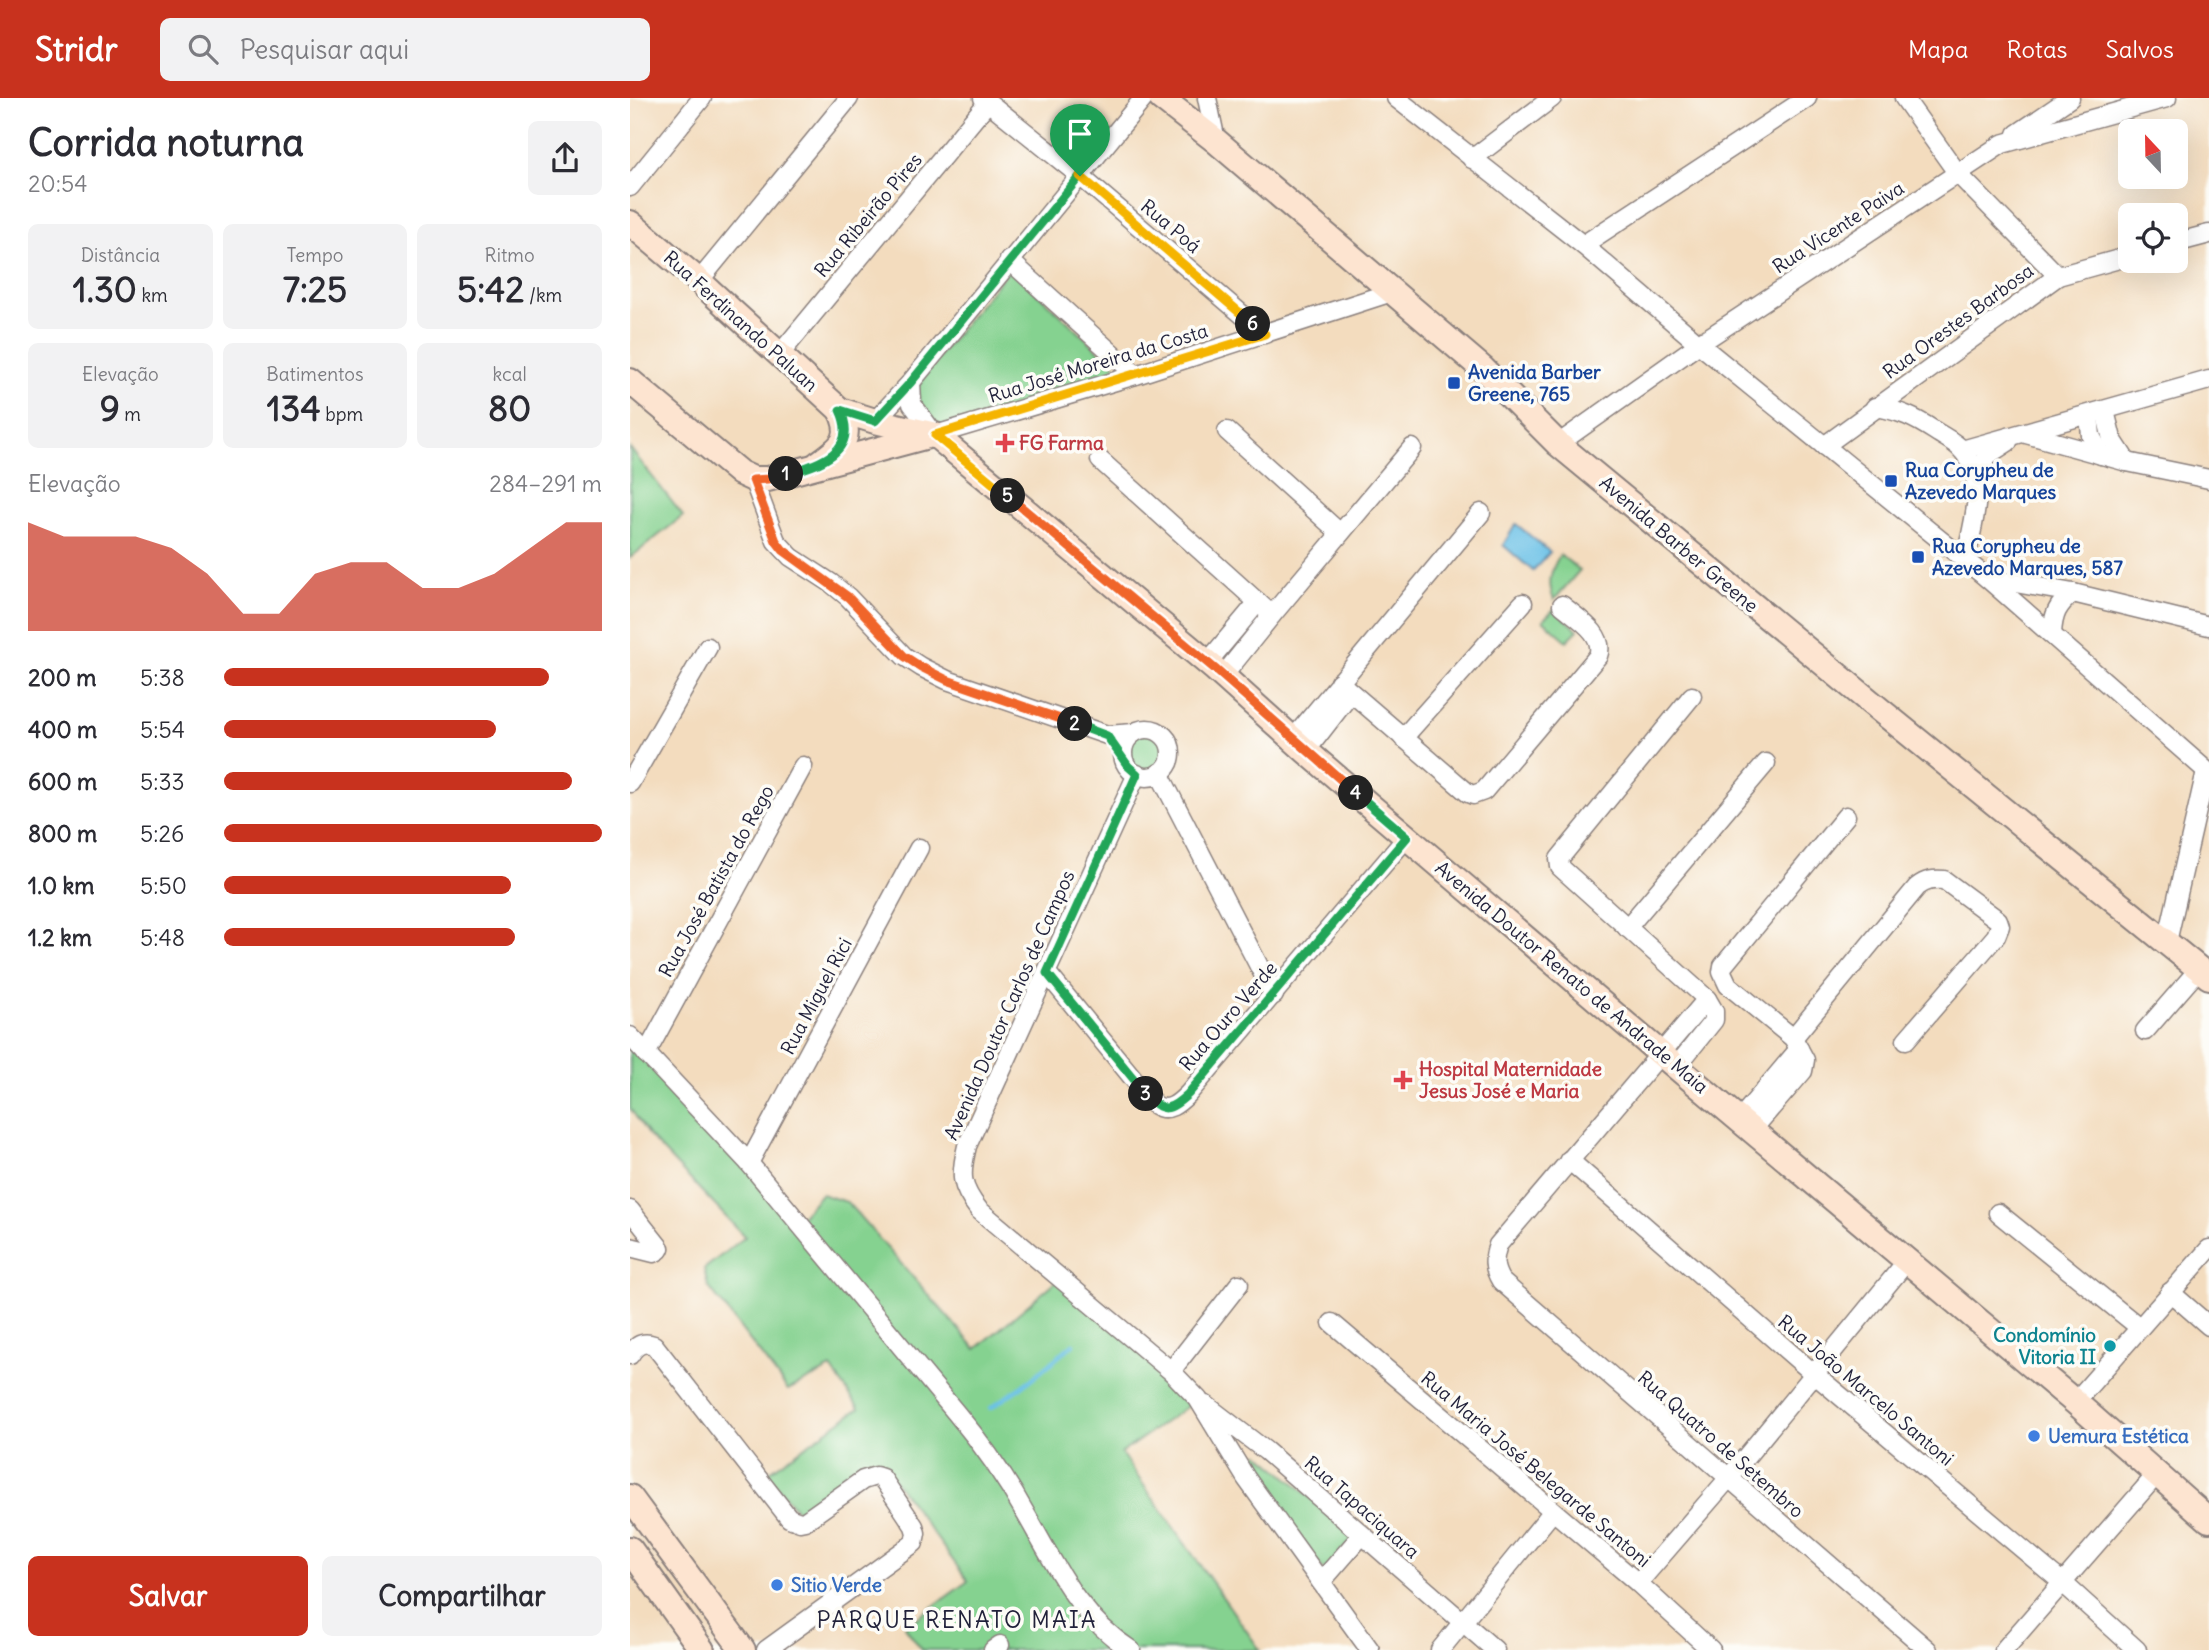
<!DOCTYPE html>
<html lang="pt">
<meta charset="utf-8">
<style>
:root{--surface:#fff;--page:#f2f2f3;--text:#2b2b33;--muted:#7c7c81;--accent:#c8321e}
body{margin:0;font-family:Delius,sans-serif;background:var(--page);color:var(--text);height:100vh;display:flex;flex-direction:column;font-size:26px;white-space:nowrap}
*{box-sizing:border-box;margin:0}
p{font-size:23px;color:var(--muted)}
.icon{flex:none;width:38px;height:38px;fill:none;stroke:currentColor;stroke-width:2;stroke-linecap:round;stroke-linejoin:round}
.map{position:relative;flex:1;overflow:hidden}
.side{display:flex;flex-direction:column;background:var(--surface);width:630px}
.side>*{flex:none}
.needle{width:46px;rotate:338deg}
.controls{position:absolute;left:1488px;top:21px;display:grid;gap:14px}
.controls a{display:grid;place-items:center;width:70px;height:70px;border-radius:10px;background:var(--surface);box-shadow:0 7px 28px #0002;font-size:35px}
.pin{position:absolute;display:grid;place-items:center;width:60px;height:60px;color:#fff;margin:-72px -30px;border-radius:50% 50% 50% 0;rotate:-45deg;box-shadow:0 0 7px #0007}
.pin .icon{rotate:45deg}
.km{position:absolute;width:35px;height:35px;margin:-18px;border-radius:50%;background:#222;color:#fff;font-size:19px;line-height:35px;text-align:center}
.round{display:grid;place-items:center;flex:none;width:74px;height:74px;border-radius:10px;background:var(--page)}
.headline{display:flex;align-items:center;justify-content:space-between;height:119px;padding:0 28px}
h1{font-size:38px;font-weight:800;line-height:52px}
.stats{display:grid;grid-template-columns:repeat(3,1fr);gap:10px;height:119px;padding:7px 28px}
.stats div{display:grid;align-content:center;border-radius:10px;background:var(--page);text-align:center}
.stats b{font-size:35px;font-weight:800}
.stats small{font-size:19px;font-weight:400}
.stats p{font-size:19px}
.chart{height:196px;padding:14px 28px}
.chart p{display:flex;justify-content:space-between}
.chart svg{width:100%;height:126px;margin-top:7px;fill:var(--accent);opacity:.7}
.action{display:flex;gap:14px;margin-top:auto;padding:14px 28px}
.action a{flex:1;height:80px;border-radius:10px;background:var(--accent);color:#fff;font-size:28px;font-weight:800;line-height:80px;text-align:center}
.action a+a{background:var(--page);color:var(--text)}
ul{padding:0 28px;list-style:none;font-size:23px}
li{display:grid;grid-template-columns:112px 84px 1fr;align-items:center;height:52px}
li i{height:18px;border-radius:9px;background:var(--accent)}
header{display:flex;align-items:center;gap:42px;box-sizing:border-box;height:98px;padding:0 35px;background:var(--accent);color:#fff}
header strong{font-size:33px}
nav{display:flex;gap:38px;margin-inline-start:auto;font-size:24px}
.search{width:490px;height:63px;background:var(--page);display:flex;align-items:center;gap:18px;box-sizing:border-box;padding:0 24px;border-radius:10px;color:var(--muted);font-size:26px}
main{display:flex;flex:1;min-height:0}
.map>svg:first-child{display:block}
.green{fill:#85d290;stroke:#547a66;stroke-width:2}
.water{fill:#6ac1e7;stroke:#467291;stroke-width:2}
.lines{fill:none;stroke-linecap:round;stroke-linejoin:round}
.stream{stroke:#6ac1e7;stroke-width:4.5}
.street-casing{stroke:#8a7f7c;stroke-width:21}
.secondary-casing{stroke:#8a7f7c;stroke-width:28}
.street{stroke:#fff;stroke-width:18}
.secondary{stroke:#fde4d0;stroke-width:24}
.split-1-casing{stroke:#fff;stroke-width:14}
.split-2-casing{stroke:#fff;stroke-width:14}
.split-3-casing{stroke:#fff;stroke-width:14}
.split-4-casing{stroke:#fff;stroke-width:14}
.split-5-casing{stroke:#fff;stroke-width:14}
.split-6-casing{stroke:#fff;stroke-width:14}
.split-7-casing{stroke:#fff;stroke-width:14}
.split-1{stroke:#22a559;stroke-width:9}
.split-2{stroke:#f0652b;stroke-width:9}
.split-3{stroke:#22a559;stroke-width:9}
.split-4{stroke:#22a559;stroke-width:9}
.split-5{stroke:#f0652b;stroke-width:9}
.split-6{stroke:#f5b400;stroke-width:9}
.split-7{stroke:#f5b400;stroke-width:9}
.transit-dot{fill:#1a4fb4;stroke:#fdfcf7;stroke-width:2.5}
.health-dot{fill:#e0444e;stroke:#fdfcf7;stroke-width:2.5}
.culture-dot{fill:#0f9aa8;stroke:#fdfcf7;stroke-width:2.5}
.shop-dot{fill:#3f7fe0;stroke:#fdfcf7;stroke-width:2.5}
.labels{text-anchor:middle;stroke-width:7;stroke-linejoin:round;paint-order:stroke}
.street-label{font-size:19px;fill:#22223b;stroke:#fdfcf7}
.transit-label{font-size:19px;font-weight:bold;fill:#164399;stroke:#fdfcf7;text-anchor:start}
.health-label{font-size:19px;font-weight:bold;fill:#be3a42;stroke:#fdfcf7;text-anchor:start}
.culture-label{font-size:19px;font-weight:bold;fill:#0d838f;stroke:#fdfcf7;text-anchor:end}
.shop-label{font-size:19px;font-weight:bold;fill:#366cbe;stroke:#fdfcf7;text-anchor:start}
.quarter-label{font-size:23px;letter-spacing:2px;fill:#22223b;stroke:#fdfcf7}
</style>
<header>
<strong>Stridr</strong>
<div class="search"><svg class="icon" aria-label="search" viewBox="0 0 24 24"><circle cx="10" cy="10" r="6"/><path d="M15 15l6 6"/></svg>Pesquisar aqui</div>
<nav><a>Mapa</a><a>Rotas</a><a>Salvos</a></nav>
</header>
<main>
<section class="side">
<div class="headline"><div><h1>Corrida noturna</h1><p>20:54</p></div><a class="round"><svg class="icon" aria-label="share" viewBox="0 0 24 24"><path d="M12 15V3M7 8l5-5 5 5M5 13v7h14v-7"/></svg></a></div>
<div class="stats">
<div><p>Distância</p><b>1.30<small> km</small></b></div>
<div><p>Tempo</p><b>7:25</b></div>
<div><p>Ritmo</p><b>5:42<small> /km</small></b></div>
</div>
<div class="stats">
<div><p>Elevação</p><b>9<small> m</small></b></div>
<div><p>Batimentos</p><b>134<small> bpm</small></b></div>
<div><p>kcal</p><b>80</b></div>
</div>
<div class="chart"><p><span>Elevação</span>284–291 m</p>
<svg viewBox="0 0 160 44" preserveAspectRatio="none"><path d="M0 44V6L10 11L20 11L30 11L40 15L50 24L60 38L70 38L80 24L90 20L100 20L110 29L120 29L130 24L140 15L150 6L160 6V44z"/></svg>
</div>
<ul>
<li><b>200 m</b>5:38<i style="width:86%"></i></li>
<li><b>400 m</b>5:54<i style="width:72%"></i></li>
<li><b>600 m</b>5:33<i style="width:92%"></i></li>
<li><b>800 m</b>5:26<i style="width:100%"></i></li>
<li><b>1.0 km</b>5:50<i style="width:76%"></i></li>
<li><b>1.2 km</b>5:48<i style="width:77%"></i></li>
</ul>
<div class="action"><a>Salvar</a><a>Compartilhar</a></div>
</section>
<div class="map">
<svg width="1579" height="1552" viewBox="0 0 1579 1552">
<rect width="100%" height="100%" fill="#fdfcf7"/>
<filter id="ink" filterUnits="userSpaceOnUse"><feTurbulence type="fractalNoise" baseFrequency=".0143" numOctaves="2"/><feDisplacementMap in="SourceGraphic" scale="14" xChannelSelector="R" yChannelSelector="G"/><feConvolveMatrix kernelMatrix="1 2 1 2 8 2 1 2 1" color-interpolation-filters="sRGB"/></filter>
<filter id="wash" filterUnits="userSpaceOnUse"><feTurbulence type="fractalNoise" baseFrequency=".00686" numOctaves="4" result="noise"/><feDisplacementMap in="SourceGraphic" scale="28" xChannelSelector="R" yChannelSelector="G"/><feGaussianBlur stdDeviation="1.57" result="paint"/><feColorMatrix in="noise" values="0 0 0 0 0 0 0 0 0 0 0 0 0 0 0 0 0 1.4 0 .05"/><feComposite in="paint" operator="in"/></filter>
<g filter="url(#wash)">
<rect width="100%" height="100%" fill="#f3dcbe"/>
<g class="green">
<path d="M380,170l114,106 -186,56 -16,-18 -7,-27z"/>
<path d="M0,350l53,68 -53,42z"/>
<path d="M930,457l20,15 -26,30c-7,-17 -4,-29 6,-45z"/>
<path d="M924,511l24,21 -11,11 -24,-21z"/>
<circle cx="517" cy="654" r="21"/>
<path d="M0,938l168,184 23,-26 26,8 129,147 84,-71 138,121 -77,54 139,197h-338l-17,-23 63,-46 -88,-120 -79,54 -35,-41 93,-66 -28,-40 -43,22 -80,-104 -4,-17 41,-32 -96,-101 -19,-28z"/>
<path d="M629,1355l97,83 -32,35 -76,-105 2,-8z"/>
</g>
<path class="water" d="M886,426l34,28 -17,19 -30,-26z"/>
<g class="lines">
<path class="stream" d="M361,1310l41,-29 41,-35"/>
</g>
</g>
<g filter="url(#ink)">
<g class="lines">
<defs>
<g id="street">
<path d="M353,0l97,78 185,158"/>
<path d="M577,0l9,43"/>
<path d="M766,0l187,147 116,99 288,234 222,195"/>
<path d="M1274,0l54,76 100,102"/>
<path d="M1387,36l53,-36"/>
<path d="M842,61l80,-61"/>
<path d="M0,89l72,-89"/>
<path d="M1545,145l34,-9"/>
<path d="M953,147l224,-147"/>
<path d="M379,162l127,115"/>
<path d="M69,183l150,-183"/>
<path d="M150,256l208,-252"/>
<path d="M281,284l1,22 23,31 201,-60 256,-83"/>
<path d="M1245,309c24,3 40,11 60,24 9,6 20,11 27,19 27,30 10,77 3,111"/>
<path d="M1475,313l7,28 15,23"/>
<path d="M1459,317l2,21 10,19"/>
<path d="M245,323l36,-39 233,-284"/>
<path d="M597,333l113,102"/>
<path d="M1396,336l101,28 82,17"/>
<path d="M928,346l141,-100 303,-200 165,-46"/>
<path d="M1194,348l234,-170 72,-20"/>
<path d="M1332,352l247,-70"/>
<path d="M470,362l172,155"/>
<path d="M1344,375l17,-20 17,-11"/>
<path d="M123,381l23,62 15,16 40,26 17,14 56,59 17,11 26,13 160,55 27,-2"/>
<path d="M1357,480l86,15 136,33"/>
<path d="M1422,536c1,-19 5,-29 21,-41"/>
<path d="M577,565l51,-61"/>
<path d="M593,578l49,-61 140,-167"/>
<path d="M709,584l129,111 5,2 11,-4 114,-135c8,-22 -21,-38 -36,-51"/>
<circle cx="517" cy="655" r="24"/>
<path d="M773,640l120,-135"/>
<path d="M663,641l188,-226"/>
<path d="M676,653l45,-58"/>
<path d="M529,675l115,222"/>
<path d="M507,676l-170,372c-7,29 -7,40 12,64l192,161 27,28 48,79 124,172"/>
<path d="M0,685l78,-136"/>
<path d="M997,830l139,-165"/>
<path d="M1537,844l39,-171"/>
<path d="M417,875l108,132c13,8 23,-1 33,-11l219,-257"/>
<path d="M1077,901l-209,246c-5,14 -5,23 3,36l427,369"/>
<path d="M1515,933l54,-62"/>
<path d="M0,938l119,127 208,251c27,32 50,66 70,102 30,52 52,101 104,134"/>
<path d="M1163,940l124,-151c9,-7 16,-8 27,-7l54,40 2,6 -4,10 -90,104"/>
<path d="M16,956l157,-288"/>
<path d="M1047,968l37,-46v-9l-7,-12 -147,-132 -1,-8 133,-163"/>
<path d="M1110,1021l59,-70"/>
<path d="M1122,1032l51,-59 2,-11 -12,-22 -65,-53 -6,-13 1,-6 123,-150"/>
<path d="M939,1062l244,213 250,210 74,67"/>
<path d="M119,1065l170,-315"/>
<path d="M0,1112l30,38 -1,2 -5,3 -24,-6"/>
<path d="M1368,1115l141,114"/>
<path d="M1540,1194l39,34"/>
<path d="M702,1225l306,260 73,67"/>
<path d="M0,1257c6,-10 13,-14 24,-10l135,173 11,4 5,-1 58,-41 13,-4 6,2 32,48 2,7 -2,10 -148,107"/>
<path d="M541,1273l68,-87"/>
<path d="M1445,1304l134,-153"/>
<path d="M576,1307l60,46 229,199"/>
<path d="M691,1484l41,-47"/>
<path d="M1008,1485l90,-104 178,-217"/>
<path d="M363,1552l7,-5"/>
<path d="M810,1552l113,-139"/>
<path d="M1374,1552l153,-176"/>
</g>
<g id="secondary">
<path d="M531,0l55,43 267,228 75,75 322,266 329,267"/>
<path d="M0,125l69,58 141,129 35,11 60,14 280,234 91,82 355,303 414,348 134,118"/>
<path d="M0,283l110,92 13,6h15l164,-44"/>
<path d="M189,365c23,-17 35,-24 21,-53"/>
<path d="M0,1399l113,153"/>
<path d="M0,1451l72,101"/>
</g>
</defs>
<use href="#street" class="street-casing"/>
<use href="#secondary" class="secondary-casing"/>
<use href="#street" class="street"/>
<use href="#secondary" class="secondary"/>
</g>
</g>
<g class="lines" filter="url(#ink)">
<defs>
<path id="split-1" d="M156,376c32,-9 74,-22 54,-64l35,11 36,-39 169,-206"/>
<path id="split-2" d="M156,376l-18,5 -15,1 23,61 7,9 65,47 56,59 17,11 26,13 128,44"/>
<path id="split-3" d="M445,626l32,12 21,30 9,8 -90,199 99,121"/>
<path id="split-4" d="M516,996c16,20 24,17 42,0l219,-257 -51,-44"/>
<path id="split-5" d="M378,398l207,173 141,124"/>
<path id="split-6" d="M378,398l-73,-61 330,-101 -12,-10"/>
<path id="split-7" d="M450,78l173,148"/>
</defs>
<use href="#split-1" class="split-1-casing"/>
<use href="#split-2" class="split-2-casing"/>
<use href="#split-3" class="split-3-casing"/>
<use href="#split-4" class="split-4-casing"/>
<use href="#split-5" class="split-5-casing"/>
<use href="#split-6" class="split-6-casing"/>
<use href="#split-7" class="split-7-casing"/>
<use href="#split-1" class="split-1"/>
<use href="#split-2" class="split-2"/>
<use href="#split-3" class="split-3"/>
<use href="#split-4" class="split-4"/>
<use href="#split-5" class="split-5"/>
<use href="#split-6" class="split-6"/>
<use href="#split-7" class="split-7"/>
</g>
<g class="transit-dot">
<rect x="817" y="278" width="14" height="14" rx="3.5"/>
<rect x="1254" y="376" width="14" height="14" rx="3.5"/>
<rect x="1281" y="452" width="14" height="14" rx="3.5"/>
</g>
<g class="health-dot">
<path d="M371.5 334.5h7v7h7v7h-7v7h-7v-7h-7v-7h7z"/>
<path d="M769.5 971.5h7v7h7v7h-7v7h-7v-7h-7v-7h7z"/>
</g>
<circle class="culture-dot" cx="1480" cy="1248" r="7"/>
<g class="shop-dot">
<circle cx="1404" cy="1338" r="7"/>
<circle cx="147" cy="1487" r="7"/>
</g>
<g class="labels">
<g class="street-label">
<text transform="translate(238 117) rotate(-50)" y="7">Rua Ribeirão Pires</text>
<text transform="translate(541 128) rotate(40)" y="7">Rua Poá</text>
<text transform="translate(1208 129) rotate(-33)" y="7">Rua Vicente Paiva</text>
<text transform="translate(111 223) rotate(42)" y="7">Rua Ferdinando Paluan</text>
<text transform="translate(1328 223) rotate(-36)" y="7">Rua Orestes Barbosa</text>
<text transform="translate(468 265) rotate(-17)" y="7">Rua José Moreira da Costa</text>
<text transform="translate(1049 446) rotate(40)" y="7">Avenida Barber Greene</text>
<text transform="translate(86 783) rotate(-61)" y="7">Rua José Batista do Rego</text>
<text transform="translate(942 879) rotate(40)" y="7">Avenida Doutor Renato de Andrade Maia</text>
<text transform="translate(186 898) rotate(-62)" y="7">Rua Miguel Rici</text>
<text transform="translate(379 907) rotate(-66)" y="7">Avenida Doutor Carlos de Campos</text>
<text transform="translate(598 918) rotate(-49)" y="7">Rua Ouro Verde</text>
<text transform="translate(1236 1292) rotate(40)" y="7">Rua João Marcelo Santoni</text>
<text transform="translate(1091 1346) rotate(41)" y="7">Rua Quatro de Setembro</text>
<text transform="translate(906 1371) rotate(40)" y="7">Rua Maria José Belegarde Santoni</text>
<text transform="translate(732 1409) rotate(41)" y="7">Rua Tapaciquara</text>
</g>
<g class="transit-label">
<text x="838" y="281">Avenida Barber<tspan x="838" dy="22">Greene, 765</tspan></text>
<text x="1275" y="379">Rua Corypheu de<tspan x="1275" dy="22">Azevedo Marques</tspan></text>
<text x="1302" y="455">Rua Corypheu de<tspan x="1302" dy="22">Azevedo Marques, 587</tspan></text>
</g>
<g class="health-label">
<text x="389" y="352">FG Farma</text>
<text x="789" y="978">Hospital Maternidade<tspan x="789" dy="22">Jesus José e Maria</tspan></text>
</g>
<g class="culture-label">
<text x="1466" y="1244">Condomínio<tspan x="1466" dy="22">Vitoria II</tspan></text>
</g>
<g class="shop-label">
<text x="1418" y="1345">Uemura Estética</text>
<text x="161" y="1494">Sitio Verde</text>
</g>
<g class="quarter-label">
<text x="327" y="1530">PARQUE RENATO MAIA</text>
</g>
</g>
</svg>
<div class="controls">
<a><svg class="needle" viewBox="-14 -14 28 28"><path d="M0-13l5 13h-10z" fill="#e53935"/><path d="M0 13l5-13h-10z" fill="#7c7c81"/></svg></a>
<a><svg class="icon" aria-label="locate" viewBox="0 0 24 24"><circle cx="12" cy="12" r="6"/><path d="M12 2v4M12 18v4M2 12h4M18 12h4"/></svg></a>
</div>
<div class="pin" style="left:450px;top:78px;background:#1e9e55"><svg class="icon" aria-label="arrive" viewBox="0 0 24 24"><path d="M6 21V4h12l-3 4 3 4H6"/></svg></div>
<b class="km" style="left:156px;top:376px">1</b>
<b class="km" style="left:445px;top:626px">2</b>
<b class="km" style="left:516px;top:996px">3</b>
<b class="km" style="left:726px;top:695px">4</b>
<b class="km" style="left:378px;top:398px">5</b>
<b class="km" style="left:623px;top:226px">6</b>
</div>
</main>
